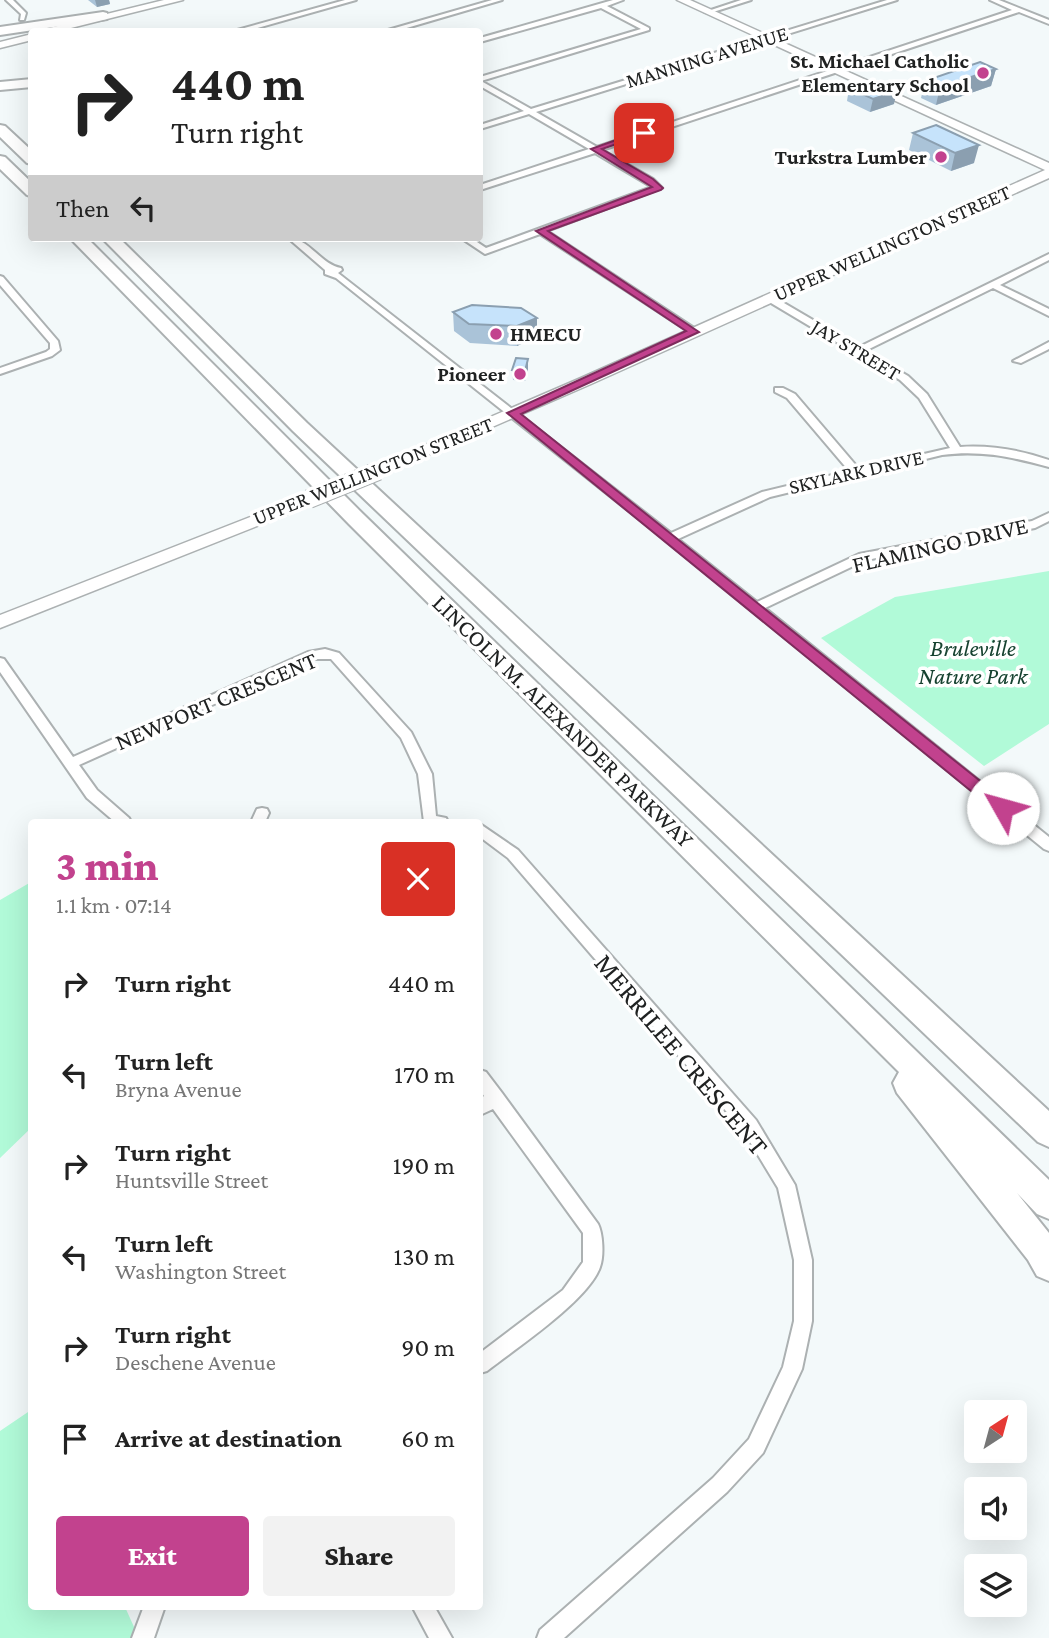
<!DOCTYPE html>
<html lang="en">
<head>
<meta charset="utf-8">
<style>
  body { margin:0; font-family:"Crimson Pro",serif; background:#f2f2f2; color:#222; height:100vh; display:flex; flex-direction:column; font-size:26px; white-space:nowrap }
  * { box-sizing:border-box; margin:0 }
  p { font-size:23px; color:#767676 }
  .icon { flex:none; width:38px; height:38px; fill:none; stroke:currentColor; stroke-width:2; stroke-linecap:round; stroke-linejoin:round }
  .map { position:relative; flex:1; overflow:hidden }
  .details { position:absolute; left:28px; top:819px; width:455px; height:791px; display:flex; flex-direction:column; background:#fff; border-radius:7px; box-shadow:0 7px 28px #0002 }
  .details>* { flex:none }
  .top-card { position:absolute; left:28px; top:28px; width:455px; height:214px; border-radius:7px; box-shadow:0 7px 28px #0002; background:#fff; color:#222; overflow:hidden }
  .needle { width:46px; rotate:36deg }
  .fabs { position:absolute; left:964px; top:1400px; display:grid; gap:14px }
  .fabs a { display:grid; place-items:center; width:63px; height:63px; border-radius:7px; background:#fff; box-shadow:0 7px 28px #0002; font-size:35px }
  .pin { position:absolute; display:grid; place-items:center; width:60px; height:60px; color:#fff; margin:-30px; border-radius:14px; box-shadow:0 4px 10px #0006 }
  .me { position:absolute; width:77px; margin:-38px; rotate:308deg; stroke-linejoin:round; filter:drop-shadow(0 0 5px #0008) }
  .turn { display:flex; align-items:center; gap:24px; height:147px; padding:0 28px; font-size:32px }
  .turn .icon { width:91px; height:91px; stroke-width:2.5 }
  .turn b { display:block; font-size:49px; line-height:60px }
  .then { display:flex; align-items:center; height:66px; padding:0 28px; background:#0003; gap:14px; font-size:26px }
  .round { display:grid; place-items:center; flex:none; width:74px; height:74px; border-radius:7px; background:#f2f2f2 }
  .overview { display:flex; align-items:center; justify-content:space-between; height:119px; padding:0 28px }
  h1 { font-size:42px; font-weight:800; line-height:52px; color:#c2428e }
  .button { display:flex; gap:14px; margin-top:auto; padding:14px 28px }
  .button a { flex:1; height:80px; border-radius:7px; background:#c2428e; color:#fff; font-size:28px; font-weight:800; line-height:80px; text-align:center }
  .button a+a { background:#f2f2f2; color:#222 }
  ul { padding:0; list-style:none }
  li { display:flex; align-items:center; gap:21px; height:91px; padding:0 28px }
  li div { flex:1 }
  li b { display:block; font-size:26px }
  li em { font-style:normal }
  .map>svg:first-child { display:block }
  .green { fill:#b1fad8 }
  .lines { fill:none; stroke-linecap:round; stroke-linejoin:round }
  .street-casing { stroke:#acb1b2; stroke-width:4 }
  .secondary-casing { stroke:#acb1b2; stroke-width:3 }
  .primary-casing { stroke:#acb1b2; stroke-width:3 }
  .highway-casing { stroke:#acb1b2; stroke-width:4 }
  .street { fill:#fff; fill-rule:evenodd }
  .secondary { fill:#fff; fill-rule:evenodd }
  .primary { fill:#fff; fill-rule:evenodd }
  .highway { fill:#fff; fill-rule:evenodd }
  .secondary-bridge-casing { stroke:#acb1b2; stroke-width:20; stroke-linecap:butt }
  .secondary-bridge { stroke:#fff; stroke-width:18 }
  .wall { fill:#aac3d8 }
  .shaded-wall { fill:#8b9fb0 }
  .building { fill:#c6e3fb; stroke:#8b9fb0; stroke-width:2 }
  .route { fill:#c2428e; stroke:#7e2b5c; stroke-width:2 }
  .poi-dot { fill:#c2428e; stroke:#fff; stroke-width:2.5 }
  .labels { text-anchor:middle; stroke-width:7; stroke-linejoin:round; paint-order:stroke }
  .far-street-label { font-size:21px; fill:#202222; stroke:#fff }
  .far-poi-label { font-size:21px; font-weight:bold; fill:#202222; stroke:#fff; text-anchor:end }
  .street-label { font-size:24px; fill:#202222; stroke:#fff }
  .park-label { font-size:24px; font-style:italic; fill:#164230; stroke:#fff }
  .near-street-label { font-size:28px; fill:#202222; stroke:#fff }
</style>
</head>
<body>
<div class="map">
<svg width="1049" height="1638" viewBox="0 0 1049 1638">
  <rect width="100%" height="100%" fill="#f3f9fa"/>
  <path class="green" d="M1049,571V724L984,766L821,638L895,597Z
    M31,882V1128L0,1158V900Z
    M31,1410L32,1606L125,1607L139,1638H0V1431Z"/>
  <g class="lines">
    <defs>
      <path id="street" d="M6,0H13L26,13L24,20H20L21,14Z
        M345,0H356L243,32H230Z
        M492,0H502L393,32H381Z
        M613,0H623L607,6L649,28V30L481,81L531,109L887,0H897L536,112L597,147L1012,10L990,0H999L1049,20V24L1019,12L602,150L653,179L662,188L547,231L697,330V334L694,335L540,234L485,254L461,238H471L486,248L652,187L595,153L480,190V185L589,149L529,114L480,129V125L524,111L480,86V77L641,29L601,8L480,42V38Z
        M741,0H751L710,13L705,12Z
        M288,238C309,238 320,264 341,268L342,270L338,273L671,533L762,492L849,471L787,398L775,392V388H783L795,394L859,469L950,448L919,398L900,380L766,300V296H772L859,347L1049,254V260L1000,285L1049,309V316L993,288L865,351L908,376L927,394L960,447C991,445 1020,450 1049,460V467C1012,457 981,450 942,455L770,497L678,539L757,602L859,554L1032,521L1049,513V521L1035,528L866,560L765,608L1049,837V851L1044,849L654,531L336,278L325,274V270Z
        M0,276L3,277L58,341L60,350L52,356L0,374V368L46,352L50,349V343L0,285Z
        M1049,342V349L1021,363L1013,361Z
        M325,649L339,653L411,732L432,774L436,816L446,818L448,822H424L418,774L401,738L331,659H314L79,765L97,790L129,818L131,822H115L87,798L0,672V658L4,659L73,757L308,652Z
        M262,808L267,809L269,813L265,822H251L257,809Z
        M480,824L518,850L756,1120L795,1185L812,1260V1321L802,1369L763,1453L727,1492L564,1638H537L540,1630L713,1478L749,1439L783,1367L794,1321V1260L778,1188L744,1132L508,858L480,837Z
        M480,1070L486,1072L502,1093L598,1224C603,1234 604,1256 600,1267C589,1300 515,1349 487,1371L480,1373V1353L563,1290L583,1262V1233L493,1109L480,1115V1099L484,1096L480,1090Z
        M144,1606H165L154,1638H132Z
        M412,1606H434L452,1638H429Z"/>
      <path id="secondary" d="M677,0H690L1049,163V178L591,384L384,474H372L370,471L372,468L581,378L1045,170Z
        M309,494L317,499L315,503L0,628V615Z"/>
      <path id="primary" d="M164,0H183L55,32H33Z
        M32,34V40L0,48V42Z"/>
      <path id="highway" d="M103,12L107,13V19L0,35V27Z
        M32,79V87L0,90V82Z
        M0,125L5,126L32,151V164L27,163L0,137Z
        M0,156L5,157L32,183V197L27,195L0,169Z
        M70,238H87L363,514L1049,1180V1219L1037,1214L1017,1193L1049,1233V1281L1037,1276L1028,1260L897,1093L893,1083L899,1072L349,524Z
        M102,238H119L307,423L1049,1111V1147L1038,1142L293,431Z"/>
    </defs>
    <use href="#street" class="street-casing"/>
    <use href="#secondary" class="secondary-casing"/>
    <use href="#primary" class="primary-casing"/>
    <use href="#highway" class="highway-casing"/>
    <use href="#street" class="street"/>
    <use href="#secondary" class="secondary"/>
    <use href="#primary" class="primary"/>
    <use href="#highway" class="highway"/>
    <defs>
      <path id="secondary-bridge" d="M309,499L378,471"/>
    </defs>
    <use href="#secondary-bridge" class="secondary-bridge-casing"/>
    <use href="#secondary-bridge" class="secondary-bridge"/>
  </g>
  <path class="wall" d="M88,0H109L110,4L97,7Z
    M996,69L991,86L936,105L921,98L925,81Z
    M849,88L894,104L870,112L847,101Z
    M913,133L974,163L951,171L909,150Z
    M472,305L537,337L517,346L470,343L454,331L453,312Z
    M528,359V369L525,381L513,380L512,370Z"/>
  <path class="shaded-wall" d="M95,0H109L110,4L97,7Z
    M996,69L991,86L936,105L940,87Z
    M897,91L894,104L870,112L873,99Z
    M979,145L974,163L951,171L955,153Z
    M537,318V337L517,346V326Z
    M528,359V369L525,381V371Z"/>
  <path class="building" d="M980,62L996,69L940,87L925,81Z
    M874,80L897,91L873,99L849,88Z
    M936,125L979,145L955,153L913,133Z
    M472,305L521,308L537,318L517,326L469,324L453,312Z
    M516,358L528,359L525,371L512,370Z"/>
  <path class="route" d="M641,131L649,133L602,149L653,179L663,188L661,190L548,231L699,332L521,414L1009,804L1011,808L1009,813H998L507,413L686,331L536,231L652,187L591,149Z"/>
  <g class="poi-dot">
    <circle cx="983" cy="73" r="7"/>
    <circle cx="941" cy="157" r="7"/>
    <circle cx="496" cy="334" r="7"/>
    <circle cx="520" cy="374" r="7"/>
  </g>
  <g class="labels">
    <g class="far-street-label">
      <text transform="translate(707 57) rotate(-17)" y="7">MANNING AVENUE</text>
      <text transform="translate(892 243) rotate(-24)" y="7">UPPER WELLINGTON STREET</text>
      <text transform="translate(856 350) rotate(31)" y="7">JAY STREET</text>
      <text transform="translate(373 471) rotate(-22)" y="7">UPPER WELLINGTON STREET</text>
      <text transform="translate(856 472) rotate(-13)" y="7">SKYLARK DRIVE</text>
    </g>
    <g class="far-poi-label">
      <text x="969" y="68">St. Michael Catholic<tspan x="969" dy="24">Elementary School</tspan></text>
      <text x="927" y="164">Turkstra Lumber</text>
      <text x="510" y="341" text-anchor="start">HMECU</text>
      <text x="506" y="381">Pioneer</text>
    </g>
    <g class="street-label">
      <text transform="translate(940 545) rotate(-13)" y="8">FLAMINGO DRIVE</text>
      <text transform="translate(216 701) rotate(-23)" y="8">NEWPORT CRESCENT</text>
      <text transform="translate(563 721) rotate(44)" y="8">LINCOLN M. ALEXANDER PARKWAY</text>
    </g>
    <g class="park-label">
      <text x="973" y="656">Bruleville<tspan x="973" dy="28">Nature Park</tspan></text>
    </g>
    <g class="near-street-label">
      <text transform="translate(682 1054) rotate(50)" y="10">MERRILEE CRESCENT</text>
    </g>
  </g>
</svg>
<div class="fabs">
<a><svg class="needle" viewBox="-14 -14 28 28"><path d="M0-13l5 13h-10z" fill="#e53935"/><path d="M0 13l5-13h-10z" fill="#767676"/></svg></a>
<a><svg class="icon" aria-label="sound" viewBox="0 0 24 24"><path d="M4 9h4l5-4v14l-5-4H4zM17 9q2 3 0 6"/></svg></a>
<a><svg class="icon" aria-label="layers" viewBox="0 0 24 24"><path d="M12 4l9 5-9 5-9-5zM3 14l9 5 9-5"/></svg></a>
</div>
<div class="pin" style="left:644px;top:133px;background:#d93025"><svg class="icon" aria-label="arrive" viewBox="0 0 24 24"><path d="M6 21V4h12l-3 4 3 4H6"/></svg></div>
<svg class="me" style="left:1003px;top:808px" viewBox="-20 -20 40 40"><circle r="19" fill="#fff"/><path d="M0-13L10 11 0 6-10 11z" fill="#c2428e"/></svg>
<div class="top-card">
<div class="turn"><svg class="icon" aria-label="right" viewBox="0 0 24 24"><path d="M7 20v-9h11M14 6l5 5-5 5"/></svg><div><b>440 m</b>Turn right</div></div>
<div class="then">Then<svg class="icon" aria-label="left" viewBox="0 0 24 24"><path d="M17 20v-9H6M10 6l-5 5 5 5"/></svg></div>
</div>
<section class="details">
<div class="overview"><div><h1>3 min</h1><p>1.1 km · 07:14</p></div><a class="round" style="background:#d93025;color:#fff"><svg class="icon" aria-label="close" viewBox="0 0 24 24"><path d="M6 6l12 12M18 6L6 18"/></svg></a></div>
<ul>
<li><svg class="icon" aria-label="right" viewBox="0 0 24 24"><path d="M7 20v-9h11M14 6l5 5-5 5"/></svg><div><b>Turn right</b></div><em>440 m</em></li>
<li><svg class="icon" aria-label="left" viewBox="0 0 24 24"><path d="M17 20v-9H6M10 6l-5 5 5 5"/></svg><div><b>Turn left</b><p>Bryna Avenue</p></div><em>170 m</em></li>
<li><svg class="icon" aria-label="right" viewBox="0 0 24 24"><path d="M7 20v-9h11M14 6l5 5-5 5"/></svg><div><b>Turn right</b><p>Huntsville Street</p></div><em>190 m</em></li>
<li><svg class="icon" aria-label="left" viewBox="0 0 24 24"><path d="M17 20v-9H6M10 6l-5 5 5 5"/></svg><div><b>Turn left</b><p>Washington Street</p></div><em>130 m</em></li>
<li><svg class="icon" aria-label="right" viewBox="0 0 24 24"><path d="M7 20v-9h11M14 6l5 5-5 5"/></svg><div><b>Turn right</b><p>Deschene Avenue</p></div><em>90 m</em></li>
<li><svg class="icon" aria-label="arrive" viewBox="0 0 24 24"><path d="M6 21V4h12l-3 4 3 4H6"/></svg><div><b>Arrive at destination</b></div><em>60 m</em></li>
</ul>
<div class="button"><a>Exit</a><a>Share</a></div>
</section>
</div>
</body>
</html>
